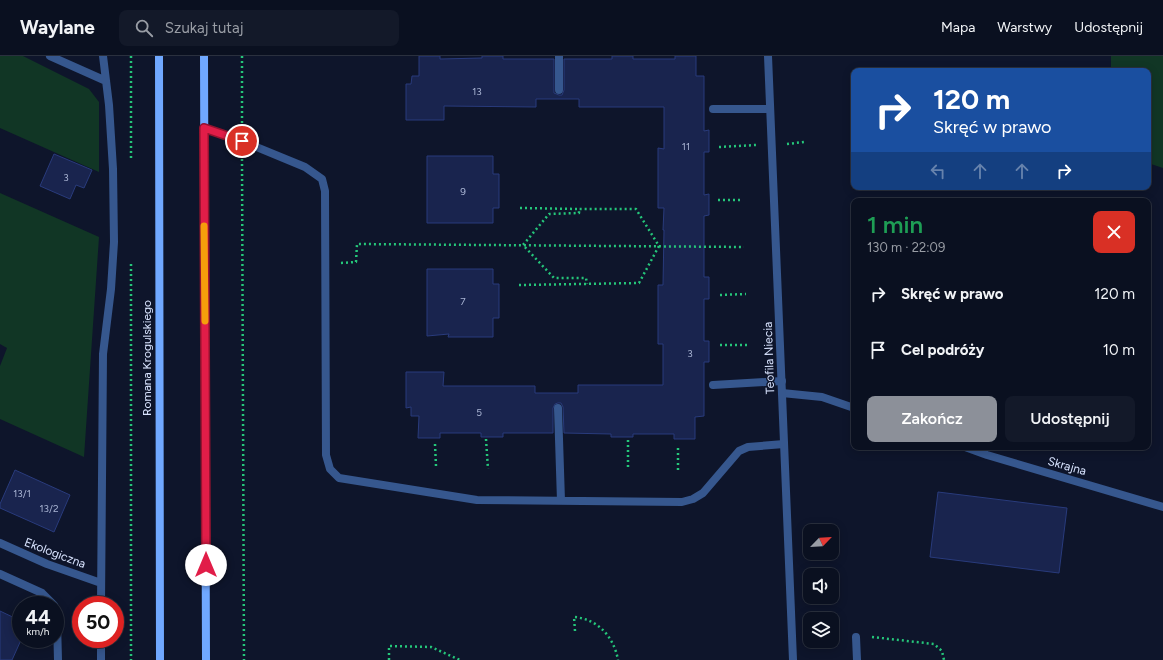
<!DOCTYPE html>
<html lang="pl">
<head>
<meta charset="utf-8">
<style>
  body { margin:0; font-family:Figtree,sans-serif; background:#131929; color:#f1f3f6; height:100vh; display:flex; flex-direction:column; font-size:15px; white-space:nowrap }
  * { box-sizing:border-box; margin:0 }
  p { font-size:13px; color:#999da5 }
  .icon { flex:none; width:22px; height:22px; fill:none; stroke:currentColor; stroke-width:2; stroke-linecap:round; stroke-linejoin:round }
  .map { position:relative; flex:1; overflow:hidden }
  .panel { position:absolute; left:851px; top:142px; width:300px; height:252px; display:flex; flex-direction:column; background:#0a1020; border-radius:8px; box-shadow:0 2px 10px #0003,0 0 0 1px #2a303e }
  .panel>* { flex:none }
  .top-card { position:absolute; left:851px; top:12px; width:300px; height:122px; border-radius:8px; box-shadow:0 2px 10px #0003,0 0 0 1px #2a303e; background:#1a4fa0; color:#fff; overflow:hidden }
  .needle { width:26px; rotate:65deg }
  .controls { position:absolute; left:803px; top:468px; display:grid; gap:8px }
  .controls a { display:grid; place-items:center; width:36px; height:36px; border-radius:8px; background:#0a1020; box-shadow:0 2px 10px #0003,0 0 0 1px #2a303e; font-size:20px }
  .speed { position:absolute; left:12px; top:540px; display:flex; gap:8px; font-size:20px; font-weight:700; text-align:center }
  .speed>* { display:grid; place-content:center; width:52px; height:52px; border-radius:50%; background:#0a1020; box-shadow:0 2px 10px #0003,0 0 0 1px #2a303e; line-height:1 }
  .speed small { font-size:10px; font-weight:400 }
  .speed .limit { border:6px solid #d22; background:#fff; color:#111 }
  .pin { position:absolute; display:grid; place-items:center; width:34px; height:34px; color:#fff; margin:-17px; border:2px solid #fff; border-radius:50%; box-shadow:0 1px 4px #0007 }
  .me { position:absolute; width:44px; margin:-22px; rotate:0deg; stroke-linejoin:round; filter:drop-shadow(0 0 3px #0008) }
  .turn { display:flex; align-items:center; gap:14px; height:84px; padding:0 16px; font-size:18px }
  .turn .icon { width:52px; height:52px; stroke-width:2.5 }
  .turn b { display:block; font-size:28px; line-height:34px }
  .lanes { display:flex; align-items:center; height:38px; padding:0 16px; background:#0003; justify-content:center; gap:20px; direction:ltr }
  .lanes .off { opacity:.35 }
  .round { display:grid; place-items:center; flex:none; width:42px; height:42px; border-radius:8px; background:#131929 }
  .overview { display:flex; align-items:center; justify-content:space-between; height:68px; padding:0 16px }
  h1 { font-size:24px; font-weight:600; line-height:30px; color:#1e9e55 }
  .button { display:flex; gap:8px; margin-top:auto; padding:8px 16px }
  .button a { flex:1; height:46px; border-radius:8px; background:#8c9099; color:#fff; font-size:16px; font-weight:600; line-height:46px; text-align:center }
  .button a+a { background:#131929; color:#f1f3f6 }
  ul { padding:0; list-style:none }
  li { display:flex; align-items:center; gap:12px; height:56px; padding:0 16px }
  li div { flex:1 }
  li b { display:block; font-size:15px }
  li em { font-style:normal }
  header { display:flex; align-items:center; gap:24px; box-sizing:border-box; height:56px; padding:0 20px; background:#0a1020; border-bottom:1px solid #2a303e }
  header strong { font-size:19px }
  nav { display:flex; gap:22px; margin-inline-start:auto; font-size:14px }
  .search { width:280px; height:36px; background:#131929; display:flex; align-items:center; gap:10px; box-sizing:border-box; padding:0 14px; border-radius:8px; color:#999da5; font-size:15px }
  .map>svg:first-child { display:block }
  .green { fill:#113625 }
  .building { fill:#19244e; stroke:#293b7c }
  .lines { fill:none; stroke-linecap:round; stroke-linejoin:round }
  .path { stroke:#25c67a; stroke-width:2.5; stroke-dasharray:2 3; stroke-linecap:butt }
  .service { stroke:#36578e; stroke-width:8 }
  .minor { stroke:#36578e; stroke-width:8 }
  .secondary { stroke:#70a8ff; stroke-width:8 }
  .route-casing { stroke:#92132f; stroke-width:10 }
  .route { stroke:#e11d48; stroke-width:7 }
  .slow { stroke:#f59e0b; stroke-width:7 }
  .labels { text-anchor:middle; stroke-width:3; stroke-linejoin:round; paint-order:stroke }
  .number-label { font-size:10px; fill:#a9b4d3 }
  .street-label { font-size:12px; fill:#d9e4ff; stroke:#0e152b }
</style>
</head>
<body>
<header>
<strong>Waylane</strong>
<div class="search"><svg class="icon" aria-label="search" viewBox="0 0 24 24"><circle cx="10" cy="10" r="6"/><path d="M15 15l6 6"/></svg>Szukaj tutaj</div>
<nav><a>Mapa</a><a>Warstwy</a><a>Udostępnij</a></nav>
</header>
<div class="map">
<svg width="1163" height="604" viewBox="0 0 1163 604">
  <rect width="100%" height="100%" fill="#0e152b"/>
  <path class="green" d="M0,0H23L89,33L99,46V116L0,72Z
    M1111,0H1163V112L1148,107V15H1111Z
    M0,137L99,181L84,401L0,363V310L7,292L0,288Z"/>
  <path class="building" d="M419,0H440V3L482,2V0H503V3H554V37L559,39H562L564,34V3H612V0H633V3H675V0H696V20H704V75L709,74V96H704V139L709,138V159L704,160V221H709V243H704V285H709V306H704V360L695,361V383H674V378H633V381H611V378L564,377L563,351L561,347H558L555,348L553,352V377H503V381H481V377H440V382H418L419,360H411V351L406,352V316H444L443,330H535V337H578V329H663V288H658V229H663L664,174H663L664,152H658V92L664,93V51H579V43H536V51L444,50V64H406V28H411L412,20H419Z
    M54,98L92,114L84,132L76,129L70,143L40,130Z
    M427,100H493V118H499V152H493V167H427Z
    M427,213H493V228H499V262H493V281H448L449,278L427,280Z
    M15,414L70,439L54,476L0,452V448Z
    M938,436L1067,452L1059,517L930,501Z
    M0,555L21,565V584L12,604H0Z"/>
  <g class="lines">
    <path class="path" d="M131,0V105
      M242,0V68
      M787,88L804,86
      M719,91L756,89
      M242,103L244,604
      M718,144H742
      M520,152L579,153
      M341,207L356,206L357,188L744,191
      M131,208V604
      M519,229L639,227L659,190L636,153H579V157L549,158L523,189L554,222H586L587,228
      M720,239L746,238
      M720,289H748
      M486,383L488,413
      M628,384V414
      M435,388L436,410
      M678,414V390
      M575,575L574,561C598,563 614,581 618,604
      M872,581L934,588L942,595L944,604
      M832,582L839,581
      M389,604V590L431,591L460,604"/>
    <path class="service" d="M559,0V34
      M713,53H770
      M204,72L242,85L305,111L322,123L325,135L326,399L330,413L339,422L477,444L682,446L693,443L703,437L739,395L748,391L784,388
      M713,329L782,325
      M782,337L822,341L854,352
      M558,352L561,445
      M965,391L987,399L1163,451
      M0,518L42,537L54,549
      M55,553L57,565L58,604"/>
    <path class="minor" d="M50,0L106,25
      M768,0L793,604
      M0,487L47,508L101,527
      M101,549L103,298L111,233L114,186L113,113L109,49L103,0
      M856,581L857,604
      M101,583V604"/>
    <path class="secondary" d="M159,0L160,604
      M204,0L206,604"/>
  </g>
  <g class="lines">
    <defs>
      <path id="route" d="M206,509L204,72L242,85"/>
    </defs>
    <use href="#route" class="route-casing"/>
    <use href="#route" class="route"/>
    <path class="slow" d="M204,170L205,265"/>
  </g>
  <g class="labels">
    <g class="number-label">
      <text x="477" y="39">13</text>
      <text x="686" y="94">11</text>
      <text x="66" y="125">3</text>
      <text x="463" y="139">9</text>
      <text x="463" y="249">7</text>
      <text x="690" y="301">3</text>
      <text x="479" y="360">5</text>
      <text x="22" y="441">13/1</text>
      <text x="49" y="456">13/2</text>
    </g>
    <g class="street-label">
      <text transform="translate(147 302) rotate(-90)" y="4">Romana Krogulskiego</text>
      <text transform="translate(769 302) rotate(-92)" y="4">Teofila Niecia</text>
      <text transform="translate(1067 410) rotate(16)" y="4">Skrajna</text>
      <text transform="translate(55 497) rotate(21)" y="4">Ekologiczna</text>
    </g>
  </g>
</svg>
<div class="controls">
<a><svg class="needle" viewBox="-14 -14 28 28"><path d="M0-13l5 13h-10z" fill="#e53935"/><path d="M0 13l5-13h-10z" fill="#999da5"/></svg></a>
<a><svg class="icon" aria-label="sound" viewBox="0 0 24 24"><path d="M4 9h4l5-4v14l-5-4H4zM17 9q2 3 0 6"/></svg></a>
<a><svg class="icon" aria-label="layers" viewBox="0 0 24 24"><path d="M12 4l9 5-9 5-9-5zM3 14l9 5 9-5"/></svg></a>
</div>
<div class="speed"><div>44<small>km/h</small></div><div class="limit">50</div></div>
<div class="pin" style="left:242px;top:85px;background:#d93025"><svg class="icon" aria-label="arrive" viewBox="0 0 24 24"><path d="M6 21V4h12l-3 4 3 4H6"/></svg></div>
<svg class="me" style="left:206px;top:509px" viewBox="-20 -20 40 40"><circle r="19" fill="#fff"/><path d="M0-13L10 11 0 6-10 11z" fill="#e11d48"/></svg>
<div class="top-card">
<div class="turn"><svg class="icon" aria-label="right" viewBox="0 0 24 24"><path d="M7 20v-9h11M14 6l5 5-5 5"/></svg><div><b>120 m</b>Skręć w prawo</div></div>
<div class="lanes"><svg class="icon off" aria-label="left" viewBox="0 0 24 24"><path d="M17 20v-9H6M10 6l-5 5 5 5"/></svg><svg class="icon off" aria-label="ahead" viewBox="0 0 24 24"><path d="M12 20V5M6 11l6-6 6 6"/></svg><svg class="icon off" aria-label="ahead" viewBox="0 0 24 24"><path d="M12 20V5M6 11l6-6 6 6"/></svg><svg class="icon" aria-label="right" viewBox="0 0 24 24"><path d="M7 20v-9h11M14 6l5 5-5 5"/></svg></div>
</div>
<section class="panel">
<div class="overview"><div><h1>1 min</h1><p>130 m · 22:09</p></div><a class="round" style="background:#d93025;color:#fff"><svg class="icon" aria-label="close" viewBox="0 0 24 24"><path d="M6 6l12 12M18 6L6 18"/></svg></a></div>
<ul>
<li><svg class="icon" aria-label="right" viewBox="0 0 24 24"><path d="M7 20v-9h11M14 6l5 5-5 5"/></svg><div><b>Skręć w prawo</b></div><em>120 m</em></li>
<li><svg class="icon" aria-label="arrive" viewBox="0 0 24 24"><path d="M6 21V4h12l-3 4 3 4H6"/></svg><div><b>Cel podróży</b></div><em>10 m</em></li>
</ul>
<div class="button"><a>Zakończ</a><a>Udostępnij</a></div>
</section>
</div>
</body>
</html>
